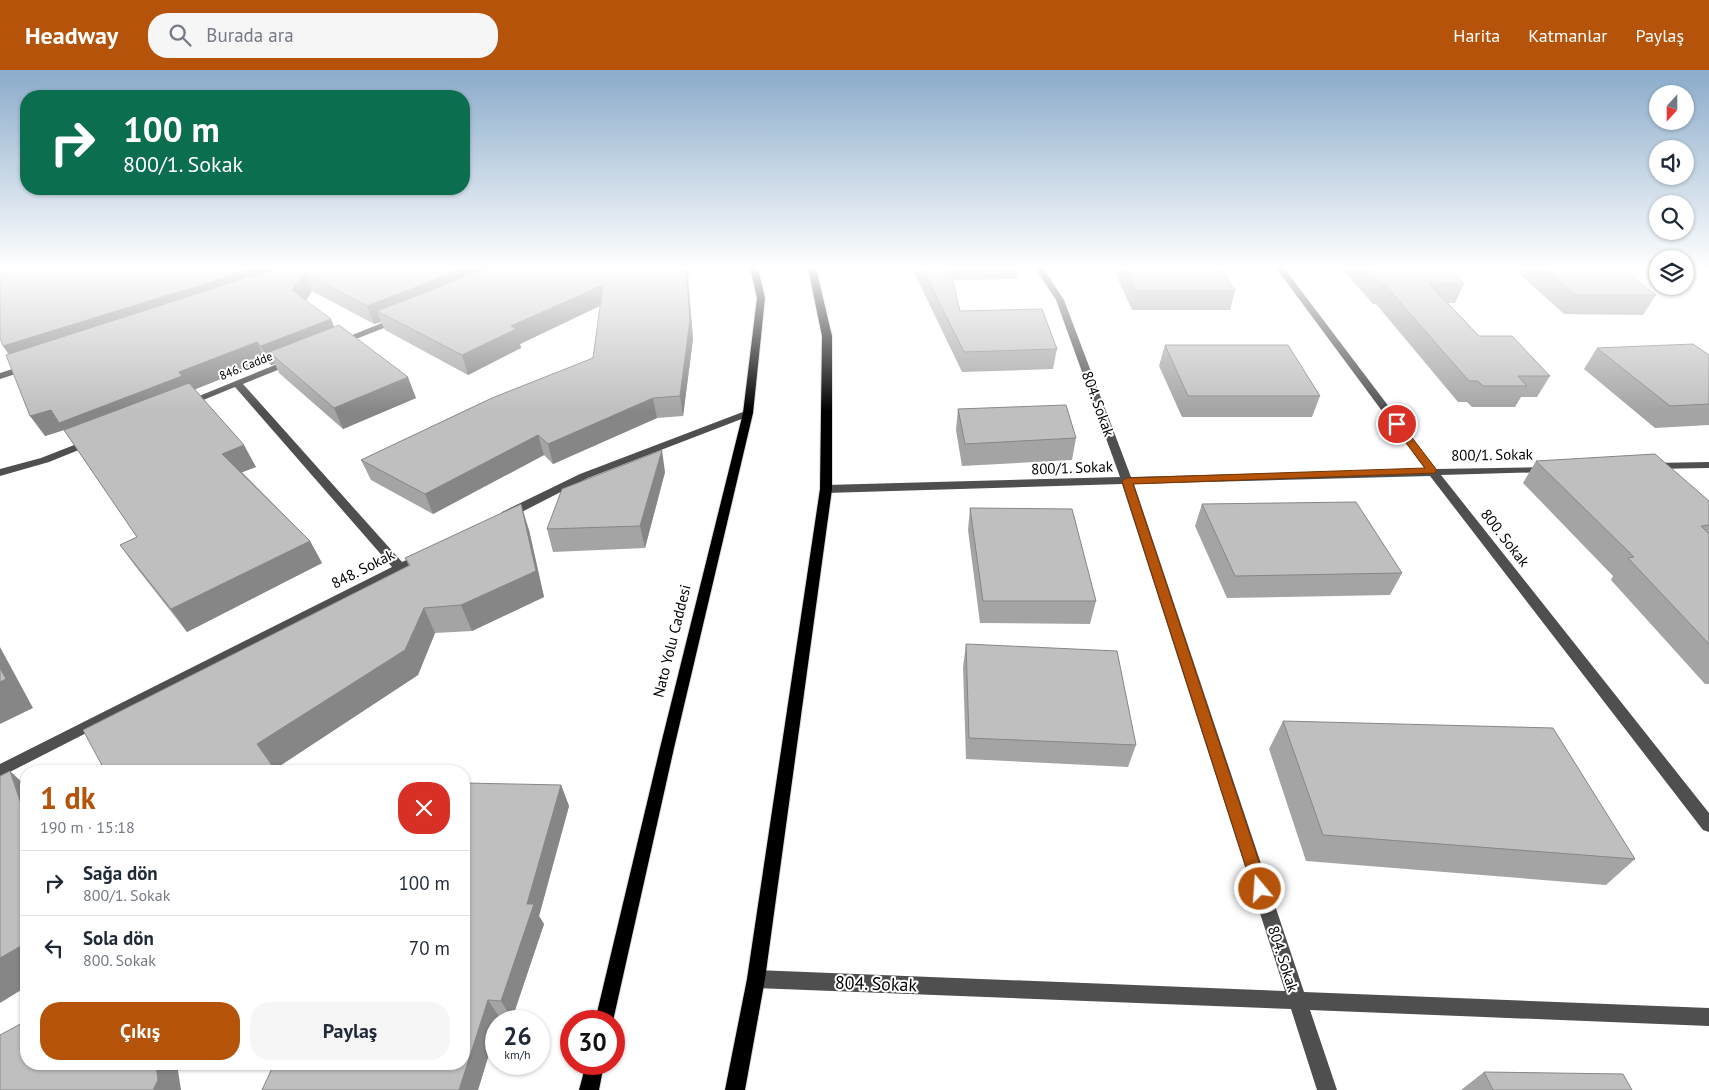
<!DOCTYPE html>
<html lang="tr">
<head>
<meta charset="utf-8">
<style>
  body { margin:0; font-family:"PT Sans",sans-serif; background:#f6f6f7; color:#1f2937; height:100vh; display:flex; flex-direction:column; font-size:19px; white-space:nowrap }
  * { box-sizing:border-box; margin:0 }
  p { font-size:16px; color:#747a83 }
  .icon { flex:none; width:28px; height:28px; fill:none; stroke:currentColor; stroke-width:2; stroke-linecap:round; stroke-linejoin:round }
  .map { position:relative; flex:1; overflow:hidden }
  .panel { position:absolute; left:20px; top:695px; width:450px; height:305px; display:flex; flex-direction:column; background:#fff; border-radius:20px; box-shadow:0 1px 4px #0004 }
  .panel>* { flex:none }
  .guide { position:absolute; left:20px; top:20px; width:450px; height:105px; border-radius:20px; box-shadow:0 1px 4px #0004; background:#0b6e4f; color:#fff; overflow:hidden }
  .needle { width:32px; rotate:201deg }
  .tools { position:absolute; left:1649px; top:15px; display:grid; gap:10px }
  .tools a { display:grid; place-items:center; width:45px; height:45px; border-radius:50%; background:#fff; box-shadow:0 1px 4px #0004; font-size:25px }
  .speed { position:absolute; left:485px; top:940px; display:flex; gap:10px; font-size:25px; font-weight:700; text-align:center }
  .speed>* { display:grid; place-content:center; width:65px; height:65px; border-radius:50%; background:#fff; box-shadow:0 1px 4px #0004; line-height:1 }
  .speed small { font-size:12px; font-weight:400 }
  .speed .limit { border:8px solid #d22; background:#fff; color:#111 }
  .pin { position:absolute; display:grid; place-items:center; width:42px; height:42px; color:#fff; margin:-21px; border:2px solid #fff; border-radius:50%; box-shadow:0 1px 5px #0007 }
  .me { position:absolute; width:55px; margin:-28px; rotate:342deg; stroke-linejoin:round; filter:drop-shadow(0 0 4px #0008) }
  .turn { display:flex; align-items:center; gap:18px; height:105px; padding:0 20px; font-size:22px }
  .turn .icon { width:65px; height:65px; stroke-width:2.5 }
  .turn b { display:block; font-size:35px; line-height:42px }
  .round { display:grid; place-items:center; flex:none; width:52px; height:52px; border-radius:20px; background:#f6f6f7 }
  .headline { display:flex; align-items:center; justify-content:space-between; height:85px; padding:0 20px }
  h1 { font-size:30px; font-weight:600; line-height:38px; color:#b45309 }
  .button { display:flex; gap:10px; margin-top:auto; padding:10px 20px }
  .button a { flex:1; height:58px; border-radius:20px; background:#b45309; color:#fff; font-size:20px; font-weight:600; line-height:58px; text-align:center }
  .button a+a { background:#f6f6f7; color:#1f2937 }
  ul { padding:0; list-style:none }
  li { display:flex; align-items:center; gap:15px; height:65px; padding:0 20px; border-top:1px solid #e0e1e3 }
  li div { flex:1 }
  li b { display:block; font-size:19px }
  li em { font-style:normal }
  header { display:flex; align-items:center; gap:30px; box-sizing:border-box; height:70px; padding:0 25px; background:#b45309; color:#fff }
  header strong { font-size:24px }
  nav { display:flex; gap:28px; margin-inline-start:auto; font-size:18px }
  .search { width:350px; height:45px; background:#f6f6f7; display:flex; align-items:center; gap:12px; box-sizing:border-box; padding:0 18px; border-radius:20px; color:#747a83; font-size:19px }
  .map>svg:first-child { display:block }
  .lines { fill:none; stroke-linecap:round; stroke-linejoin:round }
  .major-casing { stroke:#dbdbdb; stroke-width:2 }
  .minor { fill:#4f4f4f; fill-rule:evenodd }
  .major { fill:#000; fill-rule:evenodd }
  .wall { fill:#a4a4a4 }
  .shaded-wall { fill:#868686 }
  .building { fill:#bfbfbf; stroke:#868686 }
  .route { fill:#b45309; stroke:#753606 }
  .labels { text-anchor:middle; stroke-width:4; stroke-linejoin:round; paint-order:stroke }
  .far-street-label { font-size:12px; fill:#000; stroke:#fff }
  .street-label { font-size:15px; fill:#000; stroke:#fff }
  .near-street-label { font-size:18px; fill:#000; stroke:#fff }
</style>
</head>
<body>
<header>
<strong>Headway</strong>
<div class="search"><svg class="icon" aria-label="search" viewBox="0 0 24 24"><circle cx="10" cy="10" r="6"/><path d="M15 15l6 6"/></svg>Burada ara</div>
<nav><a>Harita</a><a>Katmanlar</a><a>Paylaş</a></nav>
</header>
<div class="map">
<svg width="1709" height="1020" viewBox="0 0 1709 1020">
  <rect width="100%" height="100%" fill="#fff"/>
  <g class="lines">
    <defs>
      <path id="major" d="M750,198H758L765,228L753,343L674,678L613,951H595L660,678L743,343L757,228Z
        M808,198H816L832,266V419L765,909L745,1020H725L747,909L820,419L822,266Z
        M586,994H604L599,1020H579Z"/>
    </defs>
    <use href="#major" class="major-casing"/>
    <path class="minor" d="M1035,198H1043L1064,230L1131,407L1425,399L1276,198H1284L1436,399L1551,397L1552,399L1547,402L1441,405L1709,743V762L1703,760L1430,406L1134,414L1304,922L1709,938V956L1310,940L1337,1020H1317L1291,939L756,918L750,915L747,909L750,903L756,900L1285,921L1122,414L826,423L820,419L826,415L1120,407L1056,230Z
      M399,246L402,247V251L343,274H337L335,272Z
      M292,288L297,291L295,293L243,314L402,492L424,482L428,483L430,486L428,489L0,707V694L392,497L235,317L191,335H183L182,333Z
      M28,294L31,295V299L0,309V303Z
      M748,340L752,341V345L588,408L510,448H502L500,445L502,442L580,404Z
      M92,368L97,371L96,373L49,392L0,406V399L41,388Z
      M1709,392V398L1652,399L1647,396L1652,393Z"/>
    <use href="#major" class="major"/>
  </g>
  <path class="wall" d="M0,198H689L688,209L693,269L683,346L657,348L553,394L544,385L433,444L371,410L361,390L593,288L600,236L520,274L521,278L468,305L385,260L381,252L374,254L312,221L306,231L334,257L416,328L343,359L279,303L275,294L271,295L266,291L195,319L256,397L242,402L310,471L322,493L187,562L136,497L120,475L137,467L64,360L45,366L9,284Z
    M912,198H1018L1017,209L953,210L960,241L1057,279L1053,299L962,302Z
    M1113,198H1221L1235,221L1230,240H1132Z
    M1341,198H1449L1464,214L1455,233H1448L1479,266L1550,306L1537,327H1521L1515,337H1472L1467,332H1458L1376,234H1373Z
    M1513,198H1621L1656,225L1643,245L1564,244Z
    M1165,275L1320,326L1312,347H1182L1159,296Z
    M1597,278L1709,285V355L1655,358L1584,299Z
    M958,339L1076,368L1072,390L962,396L956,360Z
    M1536,391L1709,431V614H1705L1611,510L1613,506L1523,413Z
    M665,402L645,478L553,482L547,459Z
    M1202,434L1402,503L1390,525L1227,528L1195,456Z
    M970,438L1096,531L1090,554L980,553L968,460Z
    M529,460L544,527L472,561L435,563L418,605L275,699L277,701H105L409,496L405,488Z
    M966,574L1136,675L1128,697L966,689L963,597Z
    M1283,651L1635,789L1606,815L1306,791L1269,679Z
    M561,715L569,736L539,846L544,854L512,949L500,948L496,951V961L478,1020H262Z
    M1484,1002L1632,1020H1461Z"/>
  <path class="shaded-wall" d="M256,198H321L304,203L312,221L301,239L17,296L3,276Z
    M465,198H517L377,241L381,252L374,254L367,236Z
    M686,198H689L688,209L693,269L683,346L680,326Z
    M603,215L606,233L520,274L521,278L468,305L462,285L511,256Z
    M331,249L339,268L269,282L275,294L271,295L261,276Z
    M257,272L266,291L191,321L74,373L64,360L45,366L30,346L179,302Z
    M408,307L416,328L343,359L334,338Z
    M653,328L657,348L553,394L548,374Z
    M538,365L544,385L433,444L425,424Z
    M244,375L256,397L235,405L222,384Z
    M662,380L665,402L645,478L640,456Z
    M521,434L529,460L544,527L472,561L461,535Z
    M310,471L322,493L187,562L171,539Z
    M424,538L435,563L418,605L275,699L277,701H276L257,674Z
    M0,577L33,638L0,654Z
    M10,701L26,716V749Z
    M561,715L569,736L539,846L544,854L512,949L501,931L527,834Z
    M26,873V917L0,933V888Z
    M488,930L500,948L499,951H496V961L478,1020H459Z
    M156,994H177L181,1020H153Z"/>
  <path class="building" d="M0,198H256L3,276L0,268Z
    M277,198H465L367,236L304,203L292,220L331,249L261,276L257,272L179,302L182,306L59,353L51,340L30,346L6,285Z
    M488,198H686L690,250L680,326L653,328L548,374L538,365L425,424L361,390L492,328L593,288L603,215L511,256L516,259L462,285L377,241Z
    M922,198H950L960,241L1042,239L1057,279L964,282Z
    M1125,198H1221L1235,221H1136Z
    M1366,198H1449L1464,214H1429L1479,266H1512L1550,306H1518L1527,316H1483L1478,311H1469L1384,214H1381Z
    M1544,198H1621L1656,225H1575Z
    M339,255L408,307L334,338L269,282Z
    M1693,274L1709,285V334L1670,336L1597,278Z
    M1165,275H1288L1320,326H1188Z
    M189,313L244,375L222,384L310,471L171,539L120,475L137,467L64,360Z
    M1066,335L1076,368L965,374L958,339Z
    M662,380L640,456L547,459L562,419Z
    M1655,384L1709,431V455L1701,456L1709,464V574L1628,488L1634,487L1536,391Z
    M1356,432L1402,503L1235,506L1202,434Z
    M521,434L536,501L461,535L424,538L405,580L257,674L276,701H105L83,660L410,495L405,488Z
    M970,438L1072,439L1096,531H983Z
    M966,574L1117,581L1136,675L969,668Z
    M0,598L6,609L0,612Z
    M1283,651L1553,658L1635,789L1323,765Z
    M10,701L26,749V873L0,888V706Z
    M464,713L561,715L527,834H534L501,931L488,930L459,1020H262L274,994H464Z
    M26,951V994H156L158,1010L153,1020H0V965Z
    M1484,1002L1623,1004L1632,1020H1493Z"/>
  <linearGradient id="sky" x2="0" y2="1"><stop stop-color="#8aabca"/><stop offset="0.58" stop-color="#fff"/><stop offset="1" stop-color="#fff" stop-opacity="0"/></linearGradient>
  <rect width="1709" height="341" fill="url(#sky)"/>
  <path class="route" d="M1394,352H1400L1436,399V403L1133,414L1268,819L1266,824L1260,826L1255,824L1253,819L1122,411L1127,408L1425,398L1392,354Z"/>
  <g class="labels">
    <g class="far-street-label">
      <text transform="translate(246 296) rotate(-22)" y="4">846. Cadde</text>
    </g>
    <g class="street-label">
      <text transform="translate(1098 334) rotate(70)" y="5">804. Sokak</text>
      <text transform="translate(1492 385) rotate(-1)" y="5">800/1. Sokak</text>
      <text transform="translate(1072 398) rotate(-2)" y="5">800/1. Sokak</text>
      <text transform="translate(1505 468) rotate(52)" y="5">800. Sokak</text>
      <text transform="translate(363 499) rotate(-27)" y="5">848. Sokak</text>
      <text transform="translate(672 571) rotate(-76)" y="5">Nato Yolu Caddesi</text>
      <text transform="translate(1283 889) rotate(72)" y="5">804. Sokak</text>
    </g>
    <g class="near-street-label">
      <text transform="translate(876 914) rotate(2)" y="6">804. Sokak</text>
    </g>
  </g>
</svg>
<div class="tools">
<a><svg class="needle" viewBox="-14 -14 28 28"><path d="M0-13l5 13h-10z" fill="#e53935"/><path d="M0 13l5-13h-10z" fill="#747a83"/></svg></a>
<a><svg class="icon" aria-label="sound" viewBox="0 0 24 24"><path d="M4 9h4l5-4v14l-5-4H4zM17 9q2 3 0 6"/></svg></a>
<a><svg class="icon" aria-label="search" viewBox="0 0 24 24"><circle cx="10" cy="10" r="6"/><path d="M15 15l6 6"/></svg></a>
<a><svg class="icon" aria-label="layers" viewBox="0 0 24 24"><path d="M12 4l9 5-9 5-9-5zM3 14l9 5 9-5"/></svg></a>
</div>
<div class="speed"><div>26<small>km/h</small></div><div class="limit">30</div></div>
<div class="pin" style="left:1397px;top:354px;background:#d93025"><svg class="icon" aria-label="arrive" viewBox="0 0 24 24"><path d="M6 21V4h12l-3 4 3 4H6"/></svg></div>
<svg class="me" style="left:1260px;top:819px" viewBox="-20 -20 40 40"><circle r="17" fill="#b45309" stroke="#fff" stroke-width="3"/><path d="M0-11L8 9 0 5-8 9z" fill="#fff"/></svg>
<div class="guide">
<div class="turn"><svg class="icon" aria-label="right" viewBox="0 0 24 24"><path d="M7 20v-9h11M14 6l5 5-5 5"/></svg><div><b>100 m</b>800/1. Sokak</div></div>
</div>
<section class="panel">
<div class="headline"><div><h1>1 dk</h1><p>190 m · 15:18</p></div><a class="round" style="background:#d93025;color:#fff"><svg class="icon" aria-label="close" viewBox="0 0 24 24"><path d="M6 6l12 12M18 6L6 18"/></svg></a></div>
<ul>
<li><svg class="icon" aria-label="right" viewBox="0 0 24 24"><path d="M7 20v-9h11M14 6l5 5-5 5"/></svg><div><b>Sağa dön</b><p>800/1. Sokak</p></div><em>100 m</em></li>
<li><svg class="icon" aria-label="left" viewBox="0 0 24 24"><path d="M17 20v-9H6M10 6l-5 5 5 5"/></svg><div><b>Sola dön</b><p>800. Sokak</p></div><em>70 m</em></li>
</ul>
<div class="button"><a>Çıkış</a><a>Paylaş</a></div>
</section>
</div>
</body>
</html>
